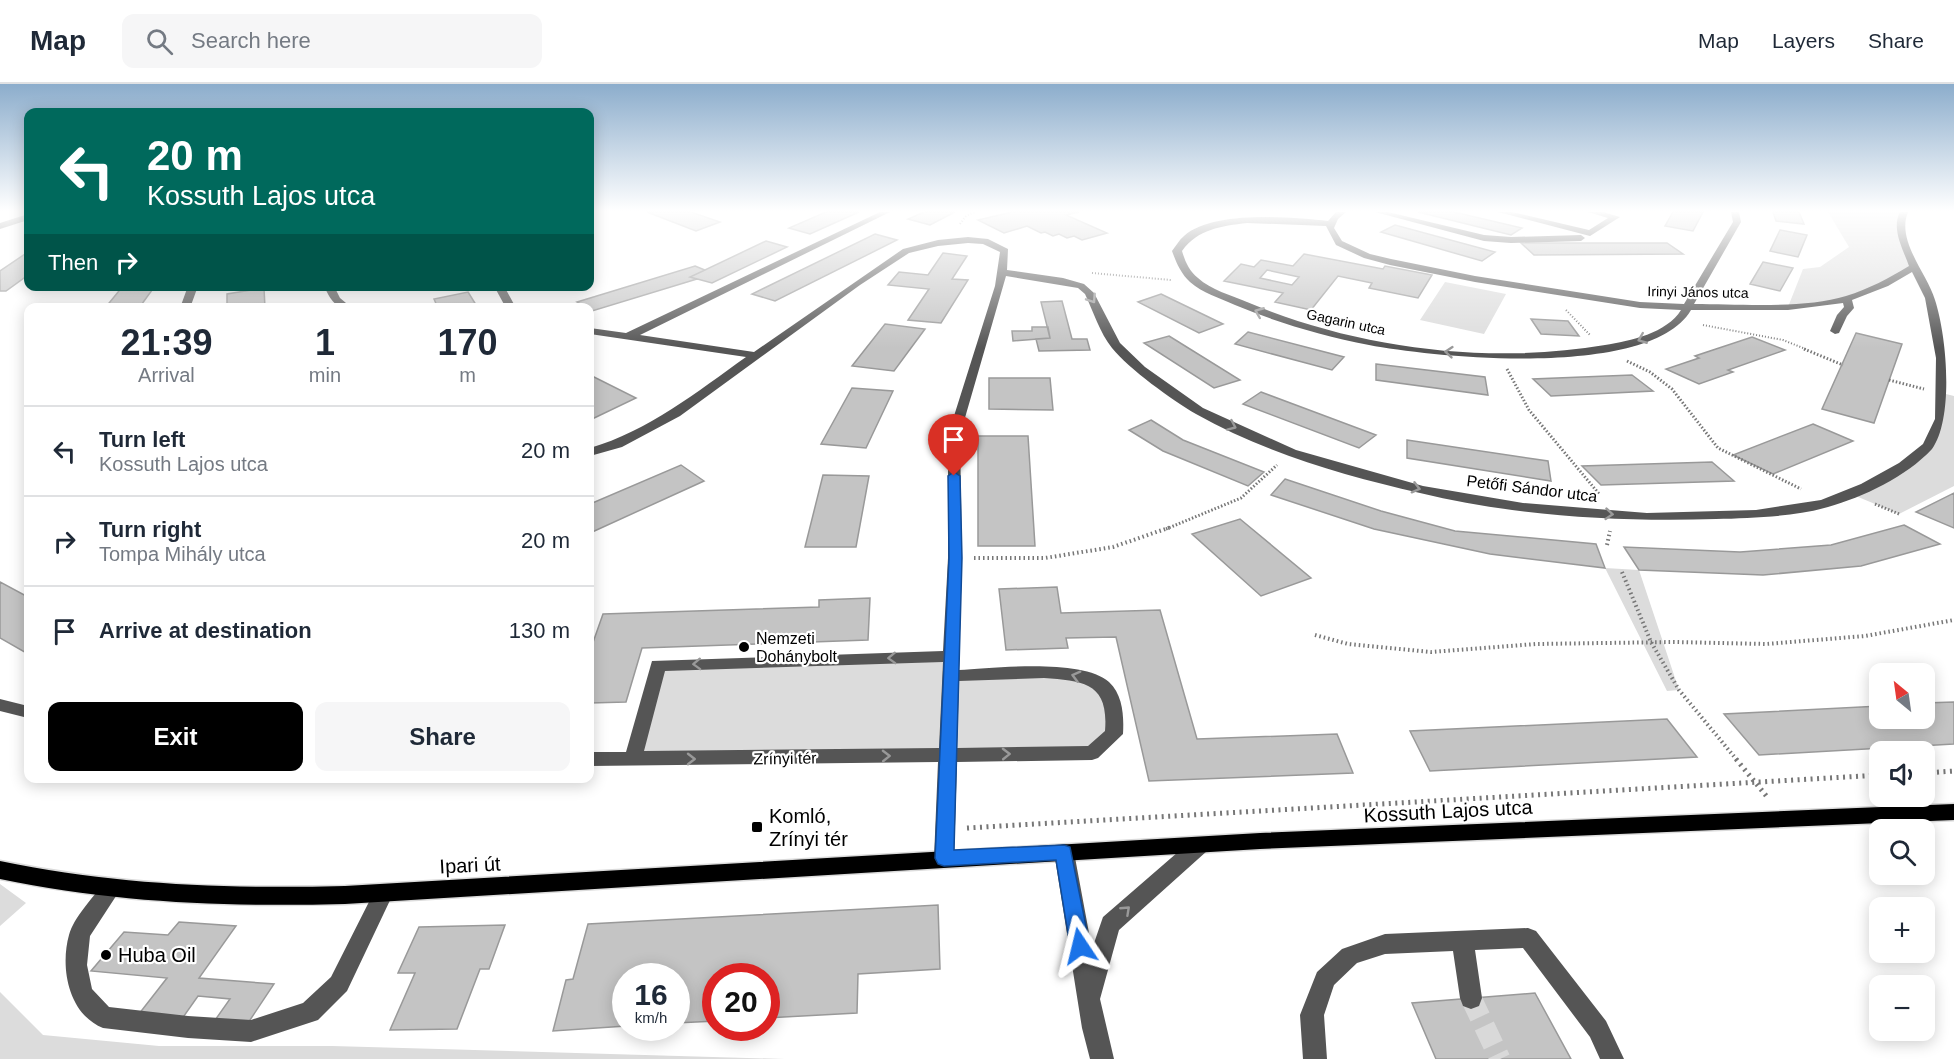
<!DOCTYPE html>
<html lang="en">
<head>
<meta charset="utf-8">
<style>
  body { margin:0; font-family:Arial,sans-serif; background:#f6f6f7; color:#1f2937; height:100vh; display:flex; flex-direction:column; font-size:22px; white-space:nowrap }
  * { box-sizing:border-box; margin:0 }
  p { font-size:20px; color:#747a83 }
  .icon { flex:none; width:33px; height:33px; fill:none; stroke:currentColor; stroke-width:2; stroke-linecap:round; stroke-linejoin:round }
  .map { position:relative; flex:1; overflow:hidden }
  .details { position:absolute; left:24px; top:219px; width:570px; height:480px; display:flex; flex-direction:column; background:#fff; border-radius:12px; box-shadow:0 3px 15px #0003 }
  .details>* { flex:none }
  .banner { position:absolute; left:24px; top:24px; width:570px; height:183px; border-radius:12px; box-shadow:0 3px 15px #0003; background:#00695c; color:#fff; overflow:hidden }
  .needle { width:39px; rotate:331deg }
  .controls { position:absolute; left:1869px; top:579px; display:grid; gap:12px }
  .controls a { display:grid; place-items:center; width:66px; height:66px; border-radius:12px; background:#fff; box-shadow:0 3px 15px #0003; font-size:30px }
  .speed { position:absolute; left:612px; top:879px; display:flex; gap:12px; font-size:30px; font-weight:700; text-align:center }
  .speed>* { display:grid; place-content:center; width:78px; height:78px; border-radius:50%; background:#fff; box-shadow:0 3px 15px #0003; line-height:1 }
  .speed small { font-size:15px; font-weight:400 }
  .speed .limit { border:9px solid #d22; background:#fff; color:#111 }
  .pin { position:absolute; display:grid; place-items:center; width:51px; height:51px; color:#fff; margin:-62px -26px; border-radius:50% 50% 50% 0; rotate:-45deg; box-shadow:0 0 6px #0007 }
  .pin .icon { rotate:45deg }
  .me { position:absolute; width:66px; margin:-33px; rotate:350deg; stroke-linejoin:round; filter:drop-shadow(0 0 4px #0008) }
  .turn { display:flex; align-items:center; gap:21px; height:126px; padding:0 24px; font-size:27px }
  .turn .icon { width:78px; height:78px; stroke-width:2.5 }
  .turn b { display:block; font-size:42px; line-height:51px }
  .then { display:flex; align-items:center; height:57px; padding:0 24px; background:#0003; gap:12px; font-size:22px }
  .eta { display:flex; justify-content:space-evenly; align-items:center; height:102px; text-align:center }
  .eta b { font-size:36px; font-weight:600; line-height:42px }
  .cta { display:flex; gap:12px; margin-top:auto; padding:12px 24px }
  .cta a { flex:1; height:69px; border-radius:12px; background:#000; color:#fff; font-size:24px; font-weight:600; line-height:69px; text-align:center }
  .cta a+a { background:#f6f6f7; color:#1f2937 }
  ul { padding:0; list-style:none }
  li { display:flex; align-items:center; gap:18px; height:90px; padding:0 24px; border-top:2px solid #e0e1e3 }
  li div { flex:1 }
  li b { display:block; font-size:22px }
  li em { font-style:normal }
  header { display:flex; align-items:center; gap:36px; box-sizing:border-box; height:84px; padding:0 30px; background:#fff; border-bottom:2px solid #e0e1e3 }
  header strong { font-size:28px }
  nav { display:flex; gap:33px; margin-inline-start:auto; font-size:21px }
  .search { width:420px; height:54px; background:#f6f6f7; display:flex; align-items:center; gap:15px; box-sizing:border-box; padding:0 21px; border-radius:12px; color:#747a83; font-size:22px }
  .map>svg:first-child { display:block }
  .green { fill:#dcdcdc }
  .building { fill:#c4c4c4; stroke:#999; stroke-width:1.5; fill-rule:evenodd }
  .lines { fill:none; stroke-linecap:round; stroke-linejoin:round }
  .minor-tunnel { stroke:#d9d9d9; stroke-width:21; stroke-dasharray:21 10; stroke-linecap:butt }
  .major-casing { stroke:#dbdbdb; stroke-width:3 }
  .path-far3 { stroke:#777; stroke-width:2; stroke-dasharray:1 2; stroke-linecap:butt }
  .path-far2 { stroke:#777; stroke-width:3; stroke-dasharray:1.5 2; stroke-linecap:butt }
  .path-far1 { stroke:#777; stroke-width:4; stroke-dasharray:1.5 3; stroke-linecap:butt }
  .path { stroke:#777; stroke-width:5; stroke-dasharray:2 4.5; stroke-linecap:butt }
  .minor { fill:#555; fill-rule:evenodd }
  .major { fill:#000; fill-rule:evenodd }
  .oneway { stroke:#999 }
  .route { fill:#1a73e8; stroke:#114b97; stroke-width:1.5 }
  .poi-dot { fill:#000; stroke:#fff; stroke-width:2 }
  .labels { text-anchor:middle; stroke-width:4.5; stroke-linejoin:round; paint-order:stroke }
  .far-street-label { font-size:14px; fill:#000; stroke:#fff }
  .street-label { font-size:16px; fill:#000; stroke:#fff }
  .poi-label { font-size:16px; fill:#000; stroke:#fff; text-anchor:start }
  .near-street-label { font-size:20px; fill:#000; stroke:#fff }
  .near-poi-label { font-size:20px; fill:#000; stroke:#fff; text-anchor:start }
</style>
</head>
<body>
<header>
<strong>Map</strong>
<div class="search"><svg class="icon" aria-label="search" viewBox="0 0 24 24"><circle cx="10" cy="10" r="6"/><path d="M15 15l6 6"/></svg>Search here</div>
<nav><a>Map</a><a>Layers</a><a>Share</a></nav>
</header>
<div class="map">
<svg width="1954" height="975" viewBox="0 0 1954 975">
  <rect width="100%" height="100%" fill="#fff"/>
  <path class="green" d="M1828,128H1904L1900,136L1914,183L1847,215L1788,223L1803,185L1820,183L1849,163Z
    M1445,198L1506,210L1484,250L1420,236Z
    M1942,309L1954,312V402L1899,430L1851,410L1928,362Z
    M1605,484L1639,486L1679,606L1667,607Z
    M951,572L950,591L1064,589L1096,598L1116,633L1092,669L633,675L658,581Z
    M0,800L26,819L0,842Z
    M0,908L43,951L159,962H332L785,975H0Z"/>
  <path class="building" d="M647,128H691L720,138L696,147Z
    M826,128H859L810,150L789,144Z
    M924,128H955L930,141L908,135Z
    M1012,128H1079L1066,131L1107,149L1082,156L1074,152L1067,154L1059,150L1053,152L1045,148L1041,149L1027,142L1004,149L978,136Z
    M1418,128H1454L1522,144L1511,151Z
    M1673,128H1703L1693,147L1665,142Z
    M1773,128H1799L1804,140L1776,137Z
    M1395,141L1495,168L1482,177L1381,148Z
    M1780,146L1807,151L1798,173L1770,167Z
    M875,150L897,156L775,217L752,210Z
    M766,157L787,163L712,199L690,193Z
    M1521,159H1667L1683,170L1534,171Z
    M28,168V191L6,207H0V187Z
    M943,169L967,172L952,195L968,196L941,239L908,236L929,205L888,201L899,188L928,191Z
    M1304,170L1383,185L1385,182L1432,191L1418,214L1369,204L1372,199L1338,192L1311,226L1275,218L1283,209L1224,197L1241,180L1254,183L1261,176L1293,182ZM1267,186L1299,193L1292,201L1260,194Z
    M1763,178L1793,184L1780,207L1750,200Z
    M695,182L705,186L690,193L697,195L592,227L577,218Z
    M123,202H155L139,224H105Z
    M264,204L265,224H227V210Z
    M468,208L478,224H438L434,215Z
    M1161,210L1223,240L1199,249L1138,218Z
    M1062,217L1072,255H1087L1090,266L1039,267L1036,255L1050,254L1041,218Z
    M1531,235L1568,237L1579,252L1541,250Z
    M885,240L925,245L894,287L852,282Z
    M1032,243H1048L1050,254L1013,257L1012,247H1032Z
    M1248,248L1344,273L1332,286L1235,260Z
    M1856,249L1902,260L1874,339L1822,325Z
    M1169,252L1240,296L1214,304L1144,259Z
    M1752,253L1785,266L1728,286L1733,288L1699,300L1666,285L1699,274L1695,272Z
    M1376,280L1485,293L1488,311L1376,296Z
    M590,291L636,314L590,336Z
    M1632,291L1653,307L1551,312L1533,295Z
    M989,294H1050L1053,326L989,325Z
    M852,304L893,307L866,364L821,360Z
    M1261,308L1376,351L1359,364L1243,320Z
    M1151,336L1183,356L1264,388L1248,402L1163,367L1129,346Z
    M1813,340L1853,357L1773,390L1733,371Z
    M978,352H1028L1035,462H978Z
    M1407,356L1548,377L1551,397L1407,374Z
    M1712,378L1734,397L1601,401L1582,382Z
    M681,381L704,397L590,449V420Z
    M823,391L869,392L856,463H805Z
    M1285,395L1381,427L1455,447L1596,460L1605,484L1490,470L1374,445L1271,411Z
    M1954,409V444L1916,428Z
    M1240,435L1311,494L1261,512L1192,450Z
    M1904,441L1940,460L1861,482L1763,491L1639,486L1624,463L1740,468L1831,461Z
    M0,498L28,513V570L0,554Z
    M1057,503L1061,529L1160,526L1197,655L1337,650L1353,689L1149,697L1116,553L1066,554L1068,564L1006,566L999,505Z
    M870,514L868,556L642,564L626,618L590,619V567L603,530L819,523V516Z
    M1954,618V660L1759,671L1724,630L1880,622V634H1924V619Z
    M1667,635L1697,673L1430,687L1410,647Z
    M938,821L940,885L858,890L857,929L766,934V892H716V937L676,939V892H626V942L553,947L566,896L573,895L588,840Z
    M179,838L236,842L199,894L274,900L246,942L213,939L230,915L198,912L179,939L135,935L167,894L91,887L124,848L168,851Z
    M505,841L489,885H480L457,945L390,946L415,889H398L419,843Z
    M1535,909L1571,975H1436L1412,919Z"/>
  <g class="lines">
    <path class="minor-tunnel" d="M1471,914L1500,975"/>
    <defs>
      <path id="major" d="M1954,720V736L1260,765L345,820C225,823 117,819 0,795V777C117,801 225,805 345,802L1260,749Z"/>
    </defs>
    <use href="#major" class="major-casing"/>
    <path class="path-far3" d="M960,140L966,132L975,128
      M1092,189L1171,196
      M1566,226L1590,251
      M1703,241L1783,256L1808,266"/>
    <path class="path-far2" d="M1804,265L1843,281
      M1627,277L1650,288L1672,305L1718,364L1801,405
      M1507,285L1529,326L1600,411
      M1889,296L1924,305
      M1875,420L1899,430
      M1166,445L1241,414L1277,381"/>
    <path class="path-far1" d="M1607,461L1610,447
      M974,474H1045L1113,463L1171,443
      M1622,488L1651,558L1679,606L1737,676
      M1315,551L1348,560L1431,568L1536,560L1674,558L1766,560L1865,552L1954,536"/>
    <path class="path" d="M1736,675L1768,714
      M1924,689L1954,687
      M967,744L1880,691"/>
    <path class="minor" d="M880,128H890L640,251L754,268L903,165L938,156L968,153L988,155L1008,165L1007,186L1063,194L1084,200L1094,209L1120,259L1145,283L1203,324L1296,366L1423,402L1523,419L1647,429L1756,426L1821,416L1861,400L1899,379L1923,360L1935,335L1936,274L1925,214L1912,188L1888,202L1852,216L1854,224L1847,232L1839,249L1835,250L1830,247L1837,231L1844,223L1843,219L1788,226H1691C1651,295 1437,274 1369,261C1323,252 1278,239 1235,221C1220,214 1202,209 1190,198C1181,190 1176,178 1172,167C1176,162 1179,156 1184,152C1213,126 1291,133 1328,137L1336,128H1346L1338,135L1334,144L1342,157L1370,170L1391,175L1475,192L1640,218L1684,220L1733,138L1731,128H1739L1741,138L1694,220C1740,220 1804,225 1846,212C1869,205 1889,194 1909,182C1903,165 1891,145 1900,128H1908C1896,157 1927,189 1935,216C1947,253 1954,334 1932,365C1906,393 1863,413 1828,423C1794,433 1751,434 1716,435C1617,438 1516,432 1420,409C1345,392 1263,368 1196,330C1172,316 1129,285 1112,264C1100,249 1093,227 1085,210L1078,204L1006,192L960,351L962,474L959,586C995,584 1082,574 1109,598C1123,611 1124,632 1123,650L1098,674L1092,676L957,678L954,774L951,780L944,782L937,780L934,774L938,678L590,682V668H626L652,577L943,567L948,474V351L995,202L1000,168L983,160L968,159L938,162L909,169L860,201L680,332L622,363L590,372V364C648,347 697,308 746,273L590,250V244L626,249ZM1247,139L1326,142L1336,161L1364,174L1390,181L1475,198L1640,224L1681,226C1667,249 1630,257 1605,261C1487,281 1356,264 1247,218C1231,211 1211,206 1198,194C1189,187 1185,177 1182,167C1198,145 1221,142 1247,139ZM943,578L939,664L644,667L665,587ZM1044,594C1084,597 1109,599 1105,647L1088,662L957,664L959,597Z
      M1375,128H1388L1484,151L1511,153L1581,151L1585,154L1581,157L1511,159L1484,157Z
      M1498,128H1512L1589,146L1608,134L1588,128H1603L1620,133L1590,152Z
      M28,130V136L0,145V139Z
      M188,202H198L190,224H180Z
      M324,202H334L340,214L352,224C335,224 331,217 324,202Z
      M494,202H504L516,224H506Z
      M0,615L28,622V634L0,627Z
      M1200,753L1207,755L1210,761L1207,767L1119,846L1100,915L1114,975H1090L1082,944L1054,768L1057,762L1064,760L1071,762L1074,768L1092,865L1103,833L1193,755Z
      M110,797L117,800L120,806L90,852L87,881L92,905L109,923L188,932L251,936L303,919L331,893L376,804L383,801L390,804L393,810L347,907L318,936L251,958L188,954L103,944C68,930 60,883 69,851C74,833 92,815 103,800Z
      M1528,844L1536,847L1606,937L1624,975H1600L1590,953L1523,864L1475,866L1482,914L1479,922L1471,925L1463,922L1460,914L1453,867L1385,870L1357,879L1334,901L1324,931L1327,975H1303L1300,931L1317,888L1342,865L1385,850Z"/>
    <use href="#major" class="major"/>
  </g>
  <defs><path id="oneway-chevron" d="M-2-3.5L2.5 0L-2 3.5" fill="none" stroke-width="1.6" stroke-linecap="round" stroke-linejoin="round" transform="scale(1.5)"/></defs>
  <g class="oneway">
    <use href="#oneway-chevron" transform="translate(1092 215) rotate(57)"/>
    <use href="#oneway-chevron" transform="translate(1259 228) rotate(-158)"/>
    <use href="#oneway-chevron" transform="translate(1642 255) rotate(158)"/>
    <use href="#oneway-chevron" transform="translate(1449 268) rotate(-175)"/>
    <use href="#oneway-chevron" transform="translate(1232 342) rotate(24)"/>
    <use href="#oneway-chevron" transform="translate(1416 404) rotate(15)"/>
    <use href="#oneway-chevron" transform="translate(1609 430) rotate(5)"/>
    <use href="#oneway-chevron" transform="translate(892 574) rotate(178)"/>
    <use href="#oneway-chevron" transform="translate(697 580) rotate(178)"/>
    <use href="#oneway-chevron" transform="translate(1076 592) rotate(-165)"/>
    <use href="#oneway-chevron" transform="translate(1006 670) rotate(-1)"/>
    <use href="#oneway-chevron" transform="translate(886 672) rotate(-1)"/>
    <use href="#oneway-chevron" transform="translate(691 675)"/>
    <use href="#oneway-chevron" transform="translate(1126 826) rotate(-43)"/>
  </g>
  <linearGradient id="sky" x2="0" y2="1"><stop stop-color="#8cadcc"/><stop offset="0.48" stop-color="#fff"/><stop offset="1" stop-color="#fff" stop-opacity="0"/></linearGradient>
  <rect width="1954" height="264" fill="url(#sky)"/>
  <path class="route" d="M954,388L960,392L962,474L954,766L1064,761L1070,763L1090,862L1087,869L1080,871L1073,869L1070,862L1056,776L944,782L938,780L935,774L949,474L948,392Z"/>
  <g class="poi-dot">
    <circle cx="744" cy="563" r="6"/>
    <rect x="751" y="737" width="12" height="12" rx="3"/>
    <circle cx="106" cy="871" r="6"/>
  </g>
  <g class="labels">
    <g class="far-street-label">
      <text transform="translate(1698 208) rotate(1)" y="5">Irinyi János utca</text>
      <text transform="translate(1346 238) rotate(12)" y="5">Gagarin utca</text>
    </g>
    <g class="street-label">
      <text transform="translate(1532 404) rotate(7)" y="6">Petőfi Sándor utca</text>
      <text transform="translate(785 674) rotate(-1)" y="6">Zrínyi tér</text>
    </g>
    <g class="poi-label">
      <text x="756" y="560">Nemzeti<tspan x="756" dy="18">Dohánybolt</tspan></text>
    </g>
    <g class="near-street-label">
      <text transform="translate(1448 727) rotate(-3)" y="7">Kossuth Lajos utca</text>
      <text transform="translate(470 781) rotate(-3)" y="7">Ipari út</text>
    </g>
    <g class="near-poi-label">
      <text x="769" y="739">Komló,<tspan x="769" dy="23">Zrínyi tér</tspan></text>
      <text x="118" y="878">Huba Oil</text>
    </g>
  </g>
</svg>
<div class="controls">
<a><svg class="needle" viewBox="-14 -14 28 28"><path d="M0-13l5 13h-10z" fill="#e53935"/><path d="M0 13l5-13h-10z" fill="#747a83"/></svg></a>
<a><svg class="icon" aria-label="sound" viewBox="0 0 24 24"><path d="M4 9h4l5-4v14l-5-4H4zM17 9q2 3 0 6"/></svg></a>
<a><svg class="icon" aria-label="search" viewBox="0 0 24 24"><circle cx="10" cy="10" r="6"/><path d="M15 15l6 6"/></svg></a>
<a>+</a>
<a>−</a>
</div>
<div class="speed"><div>16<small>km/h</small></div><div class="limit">20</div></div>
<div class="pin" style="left:954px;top:392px;background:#d93025"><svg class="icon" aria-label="arrive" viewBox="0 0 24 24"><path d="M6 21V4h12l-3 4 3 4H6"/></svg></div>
<svg class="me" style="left:1080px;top:862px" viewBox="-20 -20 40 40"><path d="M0-17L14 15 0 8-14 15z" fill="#1a73e8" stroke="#fff" stroke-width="4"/></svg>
<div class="banner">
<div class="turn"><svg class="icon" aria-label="left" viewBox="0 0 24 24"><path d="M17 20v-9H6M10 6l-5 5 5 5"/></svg><div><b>20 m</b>Kossuth Lajos utca</div></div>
<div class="then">Then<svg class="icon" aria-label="right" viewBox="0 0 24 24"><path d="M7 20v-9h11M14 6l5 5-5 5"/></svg></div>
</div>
<section class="details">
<div class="eta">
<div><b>21:39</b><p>Arrival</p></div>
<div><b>1</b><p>min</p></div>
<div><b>170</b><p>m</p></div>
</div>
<ul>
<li><svg class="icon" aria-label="left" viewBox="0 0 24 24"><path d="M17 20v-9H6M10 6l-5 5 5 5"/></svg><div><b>Turn left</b><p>Kossuth Lajos utca</p></div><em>20 m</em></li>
<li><svg class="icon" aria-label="right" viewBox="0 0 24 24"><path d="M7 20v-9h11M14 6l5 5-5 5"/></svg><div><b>Turn right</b><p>Tompa Mihály utca</p></div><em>20 m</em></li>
<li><svg class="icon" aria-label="arrive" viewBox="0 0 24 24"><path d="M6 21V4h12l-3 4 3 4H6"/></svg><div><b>Arrive at destination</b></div><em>130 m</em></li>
</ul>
<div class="cta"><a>Exit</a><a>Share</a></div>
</section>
</div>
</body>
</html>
